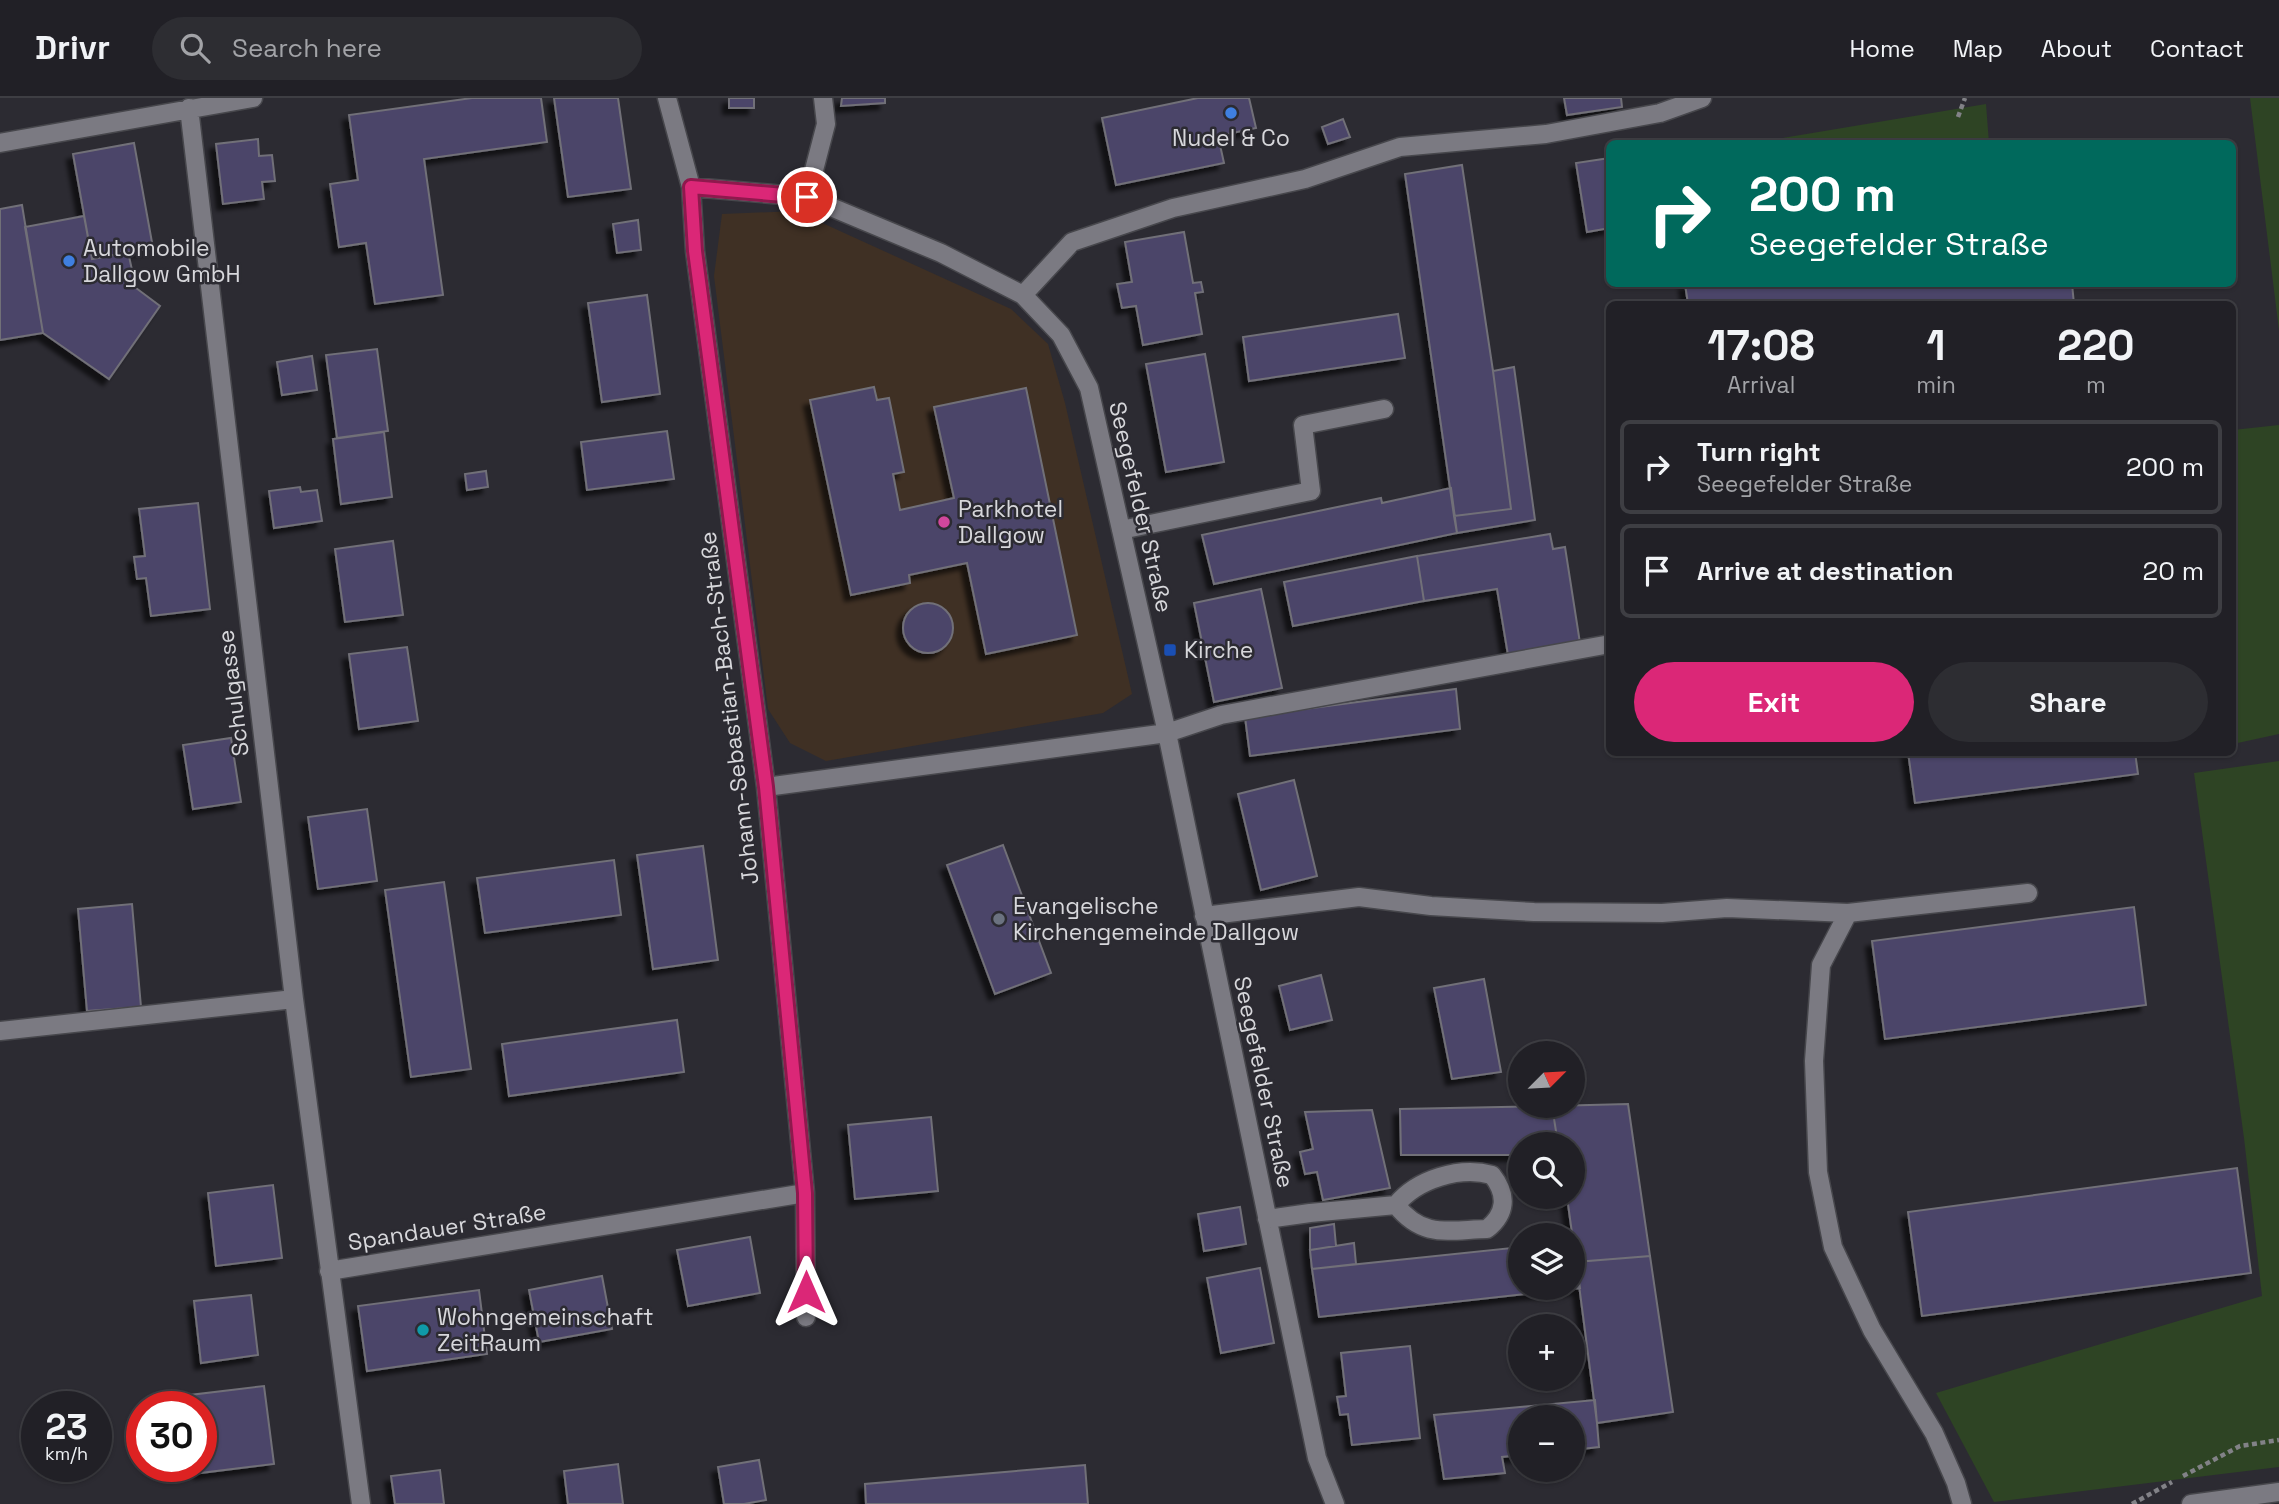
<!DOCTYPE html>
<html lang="en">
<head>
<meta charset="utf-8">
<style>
  body { margin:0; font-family:"Space Grotesk",sans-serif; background:#2d2d32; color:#f1f3f6; height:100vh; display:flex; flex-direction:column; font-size:26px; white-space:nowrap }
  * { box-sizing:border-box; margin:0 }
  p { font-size:23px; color:#a2a3a7 }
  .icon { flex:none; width:38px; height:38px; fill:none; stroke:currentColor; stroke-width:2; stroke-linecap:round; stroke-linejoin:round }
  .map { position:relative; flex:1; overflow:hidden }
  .drawer { position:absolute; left:1606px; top:203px; width:630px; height:455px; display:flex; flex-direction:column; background:#212026; border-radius:10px; box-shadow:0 2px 5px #0004,0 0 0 2px #3e3e43 }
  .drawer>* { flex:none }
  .banner { position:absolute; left:1606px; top:42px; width:630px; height:147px; border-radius:10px; box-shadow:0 2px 5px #0004,0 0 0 2px #3e3e43; background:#00695c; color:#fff; overflow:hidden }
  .needle { width:46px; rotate:66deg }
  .fabs { position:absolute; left:1508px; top:943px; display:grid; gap:14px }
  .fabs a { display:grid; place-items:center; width:77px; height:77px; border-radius:50%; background:#212026; box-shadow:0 2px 5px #0004,0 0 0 2px #3e3e43; font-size:35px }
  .speed { position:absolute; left:21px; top:1293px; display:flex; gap:14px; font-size:35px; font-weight:700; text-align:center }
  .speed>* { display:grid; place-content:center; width:91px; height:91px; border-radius:50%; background:#212026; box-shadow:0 2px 5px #0004,0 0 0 2px #3e3e43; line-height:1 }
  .speed small { font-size:18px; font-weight:400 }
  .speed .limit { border:10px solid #d22; background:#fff; color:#111 }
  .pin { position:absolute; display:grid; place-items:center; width:60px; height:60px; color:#fff; margin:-30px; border:4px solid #fff; border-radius:50%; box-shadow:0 2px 7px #0007 }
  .me { position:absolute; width:77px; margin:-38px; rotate:0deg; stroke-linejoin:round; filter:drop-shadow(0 0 5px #0008) }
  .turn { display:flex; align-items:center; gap:24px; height:147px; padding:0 28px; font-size:32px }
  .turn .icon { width:91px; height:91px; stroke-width:2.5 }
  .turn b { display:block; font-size:49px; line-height:60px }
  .eta { display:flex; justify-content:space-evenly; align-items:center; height:119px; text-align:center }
  .eta b { font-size:42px; font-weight:700; line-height:49px }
  .button { display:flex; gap:14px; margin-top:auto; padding:14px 28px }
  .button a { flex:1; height:80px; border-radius:42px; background:#db2777; color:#fff; font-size:28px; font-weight:700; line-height:80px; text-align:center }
  .button a+a { background:#2d2d32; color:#f1f3f6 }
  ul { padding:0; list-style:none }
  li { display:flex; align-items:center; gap:21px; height:94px; margin:0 14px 10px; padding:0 14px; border:4px solid #3e3e43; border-radius:10px }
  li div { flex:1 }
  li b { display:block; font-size:26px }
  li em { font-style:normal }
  header { display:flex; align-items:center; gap:42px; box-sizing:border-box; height:98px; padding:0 35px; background:#212026; border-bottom:2px solid #3e3e43 }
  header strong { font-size:33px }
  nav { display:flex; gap:38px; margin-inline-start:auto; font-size:24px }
  .search { width:490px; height:63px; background:#2d2d32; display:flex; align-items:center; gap:18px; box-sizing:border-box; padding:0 24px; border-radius:38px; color:#a2a3a7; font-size:26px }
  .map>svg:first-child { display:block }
  .commercial { fill:#3f3024 }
  .green { fill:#2e4424 }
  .building { fill:#4c4469; stroke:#717078; stroke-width:2; filter:url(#shadow) }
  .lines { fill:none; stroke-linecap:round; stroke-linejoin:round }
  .minor-casing { stroke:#47474c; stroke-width:21 }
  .path { stroke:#828287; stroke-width:4.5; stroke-dasharray:5 3.5; stroke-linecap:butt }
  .minor { stroke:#7b7a82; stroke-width:18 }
  .route-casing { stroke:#8e194d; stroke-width:18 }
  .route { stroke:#db2777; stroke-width:12 }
  .shop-dot { fill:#3f7fe0; stroke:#2c2b32; stroke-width:2.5 }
  .hotel-dot { fill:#d1479c; stroke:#2c2b32; stroke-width:2.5 }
  .transit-dot { fill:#1a4fb4; stroke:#2c2b32; stroke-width:2.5 }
  .worship-dot { fill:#6b7280; stroke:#2c2b32; stroke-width:2.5 }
  .culture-dot { fill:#0f9aa8; stroke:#2c2b32; stroke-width:2.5 }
  .labels { text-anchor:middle; stroke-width:5; stroke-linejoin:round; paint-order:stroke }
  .poi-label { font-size:23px; fill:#d7d7db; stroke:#2c2b32; text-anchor:start }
  .street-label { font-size:23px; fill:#d7d7db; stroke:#2c2b32 }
</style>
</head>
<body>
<header>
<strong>Drivr</strong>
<div class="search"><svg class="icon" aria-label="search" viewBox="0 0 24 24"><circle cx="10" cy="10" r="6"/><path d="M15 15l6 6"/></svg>Search here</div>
<nav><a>Home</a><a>Map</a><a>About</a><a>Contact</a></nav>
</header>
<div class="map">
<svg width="2279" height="1406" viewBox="0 0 2279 1406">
  <defs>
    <filter id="shadow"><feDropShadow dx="-6" dy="6" stdDeviation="2" flood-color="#0009"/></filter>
  </defs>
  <rect width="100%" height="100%" fill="#2c2b32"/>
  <path class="commercial" d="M796,113L1011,211L1048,246L1065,305L1132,596L1103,615L826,663L790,645L768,611L714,178L722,116Z"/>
  <path class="green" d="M2250,0H2279V232Z
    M1986,6L1989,45H1752Z
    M2279,327V636L2233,646V332Z
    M2279,663V1369L1994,1404L1936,1295L2262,1198L2244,1040L2194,675Z"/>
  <path class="building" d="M472,0H541L547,44L424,61L443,197L375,206L366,145L339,149L330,86L358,82L349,17Z
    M554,0H618L631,91L568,99Z
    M729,0H754V10H729Z
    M842,0H885V5L841,8Z
    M1198,0H1249L1256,30L1218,38L1224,65L1116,87L1102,20Z
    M1564,0H1621L1622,9L1567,17Z
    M1343,21L1350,39L1328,46L1322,29Z
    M258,41L259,58L272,57L275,83L262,84L264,101L223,106L216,46Z
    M134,45L153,150L92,161L73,56Z
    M1610,60V130L1587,134L1576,65Z
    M1462,67L1493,273L1511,411L1454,418L1405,76Z
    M22,107L43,235L0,242V111Z
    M84,118L92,161L128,154L136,190L160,208L109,281L43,235L25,129Z
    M638,122L641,152L617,155L613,126Z
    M1184,134L1193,185L1201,184L1203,194L1195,195L1202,236L1143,247L1136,208L1122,210L1117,186L1132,184L1125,144Z
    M1685,186H2072L2074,206H1688Z
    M647,197L660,296L602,304L588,205Z
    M1398,216L1405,260L1249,283L1243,239Z
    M377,251L388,333L337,340L326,257Z
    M1205,256L1224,364L1166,374L1146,266Z
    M312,258L317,292L282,297L277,264Z
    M1514,269L1535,422L1457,435L1454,418L1511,411L1493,273Z
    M874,289L877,302L889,300L904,374L893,376L900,412L954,400L934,309L1026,290L1077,537L986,556L967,465L909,477L910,485L851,497L810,302Z
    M667,333L674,381L587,392L581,344Z
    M384,334L392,399L341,406L333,341Z
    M486,373L488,389L467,392L465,376Z
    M300,389L301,394L317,392L322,423L274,430L269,393Z
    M1451,390L1457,435L1214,486L1202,437L1381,400L1382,405Z
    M198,405L210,511L151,518L146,480L137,481L134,459L145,458L139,411Z
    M1550,436L1553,451L1565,449L1580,545L1508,557L1497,491L1424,503L1417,458Z
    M393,443L403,517L345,524L335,451Z
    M1417,458L1424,503L1293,528L1284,484Z
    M1261,491L1282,590L1214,604L1194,505Z
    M903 530a25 25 0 1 1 50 0a25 25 0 1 1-50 0Z
    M407,549L418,623L359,631L349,556Z
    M1456,591L1460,631L1250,658L1245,619Z
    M231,640L241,704L193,711L183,647Z
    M1908,654H2135L2138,676L1915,705Z
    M1294,682L1317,778L1261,792L1238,696Z
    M367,711L377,783L318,791L308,719Z
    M1003,747L1051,875L995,896L947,767Z
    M703,748L718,862L653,871L637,757Z
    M614,762L621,817L485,835L477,780Z
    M444,784L471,971L411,979L385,792Z
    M132,806L141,909L87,913L78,811Z
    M2134,809L2146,907L1885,941L1872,843Z
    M1321,877L1332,922L1290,932L1279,888Z
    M1484,881L1501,974L1452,981L1434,890Z
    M677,922L684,974L509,998L502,946Z
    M1628,1006L1650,1158L1576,1164L1567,1099H1573V1046H1558L1552,1008Z
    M1552,1008L1558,1046H1521V1057H1401L1400,1011Z
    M1372,1012L1390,1090L1323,1102L1317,1074L1305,1076L1300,1054L1313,1051L1305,1014Z
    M931,1019L938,1093L855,1101L848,1027Z
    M2237,1070L2251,1175L1922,1218L1908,1114Z
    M273,1087L282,1160L216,1168L208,1095Z
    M1240,1109L1246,1146L1204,1153L1198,1116Z
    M1334,1126L1336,1148L1310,1152V1130Z
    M750,1139L760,1195L688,1208L677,1152Z
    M1573,1144L1580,1190L1319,1219L1312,1171L1521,1149V1190H1573Z
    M1354,1145L1356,1166L1312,1171L1310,1152Z
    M1650,1158L1673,1314L1597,1325L1576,1164Z
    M1260,1170L1274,1245L1221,1255L1207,1180Z
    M602,1178L612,1231L539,1244L529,1192Z
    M479,1192L487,1256L367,1273L358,1208Z
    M251,1197L258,1257L201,1265L194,1203Z
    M1410,1248L1420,1340L1352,1347L1348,1316L1340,1317L1337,1299L1346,1298L1341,1255Z
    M264,1288L274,1366L200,1375L201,1309H191L190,1297Z
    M1595,1302L1599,1349L1573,1352V1320H1521V1357L1502,1359L1505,1375L1444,1381L1434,1317Z
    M759,1362L766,1402L744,1406H724L718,1369Z
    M618,1366L623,1406H568L564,1373Z
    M1085,1367L1088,1406H866L865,1386Z
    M440,1372L444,1406H395L391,1378Z"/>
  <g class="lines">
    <defs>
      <path id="minor" d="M667,0L691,89L695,153L766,689L805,1095L806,1219
        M189,10L294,901L361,1406
        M0,45L253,0
        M691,89L807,99L941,155L1023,197L1061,237L1089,290L1167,635L1317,1360L1335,1406
        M807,99L826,26L823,0
        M1023,197L1072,144L1173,110L1305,81L1400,49L1546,36L1660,15L1702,0
        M1121,432L1311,393L1303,327L1384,311
        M766,689L1167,635L1221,617L1610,546
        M1848,815L1821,867L1814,963L1818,1074L1833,1149L1872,1232L1934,1335L1956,1385L1962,1406
        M1204,818L1359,799L1431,808L1534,814L1662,815L1727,810L1848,815L2028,795
        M0,933L294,901
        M1267,1121L1310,1115L1396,1107C1417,1081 1460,1068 1492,1077C1508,1097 1506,1116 1487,1131C1448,1132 1423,1141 1396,1107
        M329,1173L805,1095
        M2191,1406L2279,1394"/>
    </defs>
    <use href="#minor" class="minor-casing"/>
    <path class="path" d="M1958,19L1965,0
      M2183,1378L2240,1348L2279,1342
      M2132,1406L2172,1384"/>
    <use href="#minor" class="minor"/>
  </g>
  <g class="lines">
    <defs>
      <path id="route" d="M806,1194L805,1095L766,689L695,153L691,89L807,99"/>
    </defs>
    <use href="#route" class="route-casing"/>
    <use href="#route" class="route"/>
  </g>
  <g class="shop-dot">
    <circle cx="1231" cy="15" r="7"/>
    <circle cx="69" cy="163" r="7"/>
  </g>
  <circle class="hotel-dot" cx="944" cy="424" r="7"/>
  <rect class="transit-dot" x="1163" y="545" width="14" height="14" rx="3.5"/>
  <circle class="worship-dot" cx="999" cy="821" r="7"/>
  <circle class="culture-dot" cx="423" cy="1232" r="7"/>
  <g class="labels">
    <g class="poi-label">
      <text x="1231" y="48" text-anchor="middle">Nudel &amp; Co</text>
      <text x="83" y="158">Automobile<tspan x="83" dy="26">Dallgow GmbH</tspan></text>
      <text x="958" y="419">Parkhotel<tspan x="958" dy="26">Dallgow</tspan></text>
      <text x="1184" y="560">Kirche</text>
      <text x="1013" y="816">Evangelische<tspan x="1013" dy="26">Kirchengemeinde Dallgow</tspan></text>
      <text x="437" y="1227">Wohngemeinschaft<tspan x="437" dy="26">ZeitRaum</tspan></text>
    </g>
    <g class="street-label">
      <text transform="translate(1141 409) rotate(77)" y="8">Seegefelder Straße</text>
      <text transform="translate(233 595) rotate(-97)" y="8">Schulgasse</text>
      <text transform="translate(729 610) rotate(-97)" y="8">Johann-Sebastian-Bach-Straße</text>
      <text transform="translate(1264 984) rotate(78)" y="8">Seegefelder Straße</text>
      <text transform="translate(447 1129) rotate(-9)" y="8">Spandauer Straße</text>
    </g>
  </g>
</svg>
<div class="fabs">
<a><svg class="needle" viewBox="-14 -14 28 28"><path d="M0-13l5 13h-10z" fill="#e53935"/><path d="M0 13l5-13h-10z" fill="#a2a3a7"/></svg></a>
<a><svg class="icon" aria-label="search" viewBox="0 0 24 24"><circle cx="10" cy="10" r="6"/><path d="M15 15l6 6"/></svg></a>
<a><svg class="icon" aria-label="layers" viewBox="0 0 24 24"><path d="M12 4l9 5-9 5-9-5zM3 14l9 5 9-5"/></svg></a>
<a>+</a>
<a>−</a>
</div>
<div class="speed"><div>23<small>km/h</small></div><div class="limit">30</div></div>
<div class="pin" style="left:807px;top:99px;background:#d93025"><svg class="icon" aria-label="arrive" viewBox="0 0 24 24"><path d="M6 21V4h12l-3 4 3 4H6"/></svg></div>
<svg class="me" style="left:806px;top:1194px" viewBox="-20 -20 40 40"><path d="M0-17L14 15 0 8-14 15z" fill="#db2777" stroke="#fff" stroke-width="4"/></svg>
<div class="banner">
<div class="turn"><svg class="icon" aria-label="right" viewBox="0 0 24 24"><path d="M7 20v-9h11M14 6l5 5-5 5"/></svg><div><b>200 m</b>Seegefelder Straße</div></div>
</div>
<section class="drawer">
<div class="eta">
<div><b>17:08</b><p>Arrival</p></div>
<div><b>1</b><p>min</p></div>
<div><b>220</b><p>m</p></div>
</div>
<ul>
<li><svg class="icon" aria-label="right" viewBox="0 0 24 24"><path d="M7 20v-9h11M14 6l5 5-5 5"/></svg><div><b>Turn right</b><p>Seegefelder Straße</p></div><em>200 m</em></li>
<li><svg class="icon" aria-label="arrive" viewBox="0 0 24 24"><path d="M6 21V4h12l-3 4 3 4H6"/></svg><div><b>Arrive at destination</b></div><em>20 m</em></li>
</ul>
<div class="button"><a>Exit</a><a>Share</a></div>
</section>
</div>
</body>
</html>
